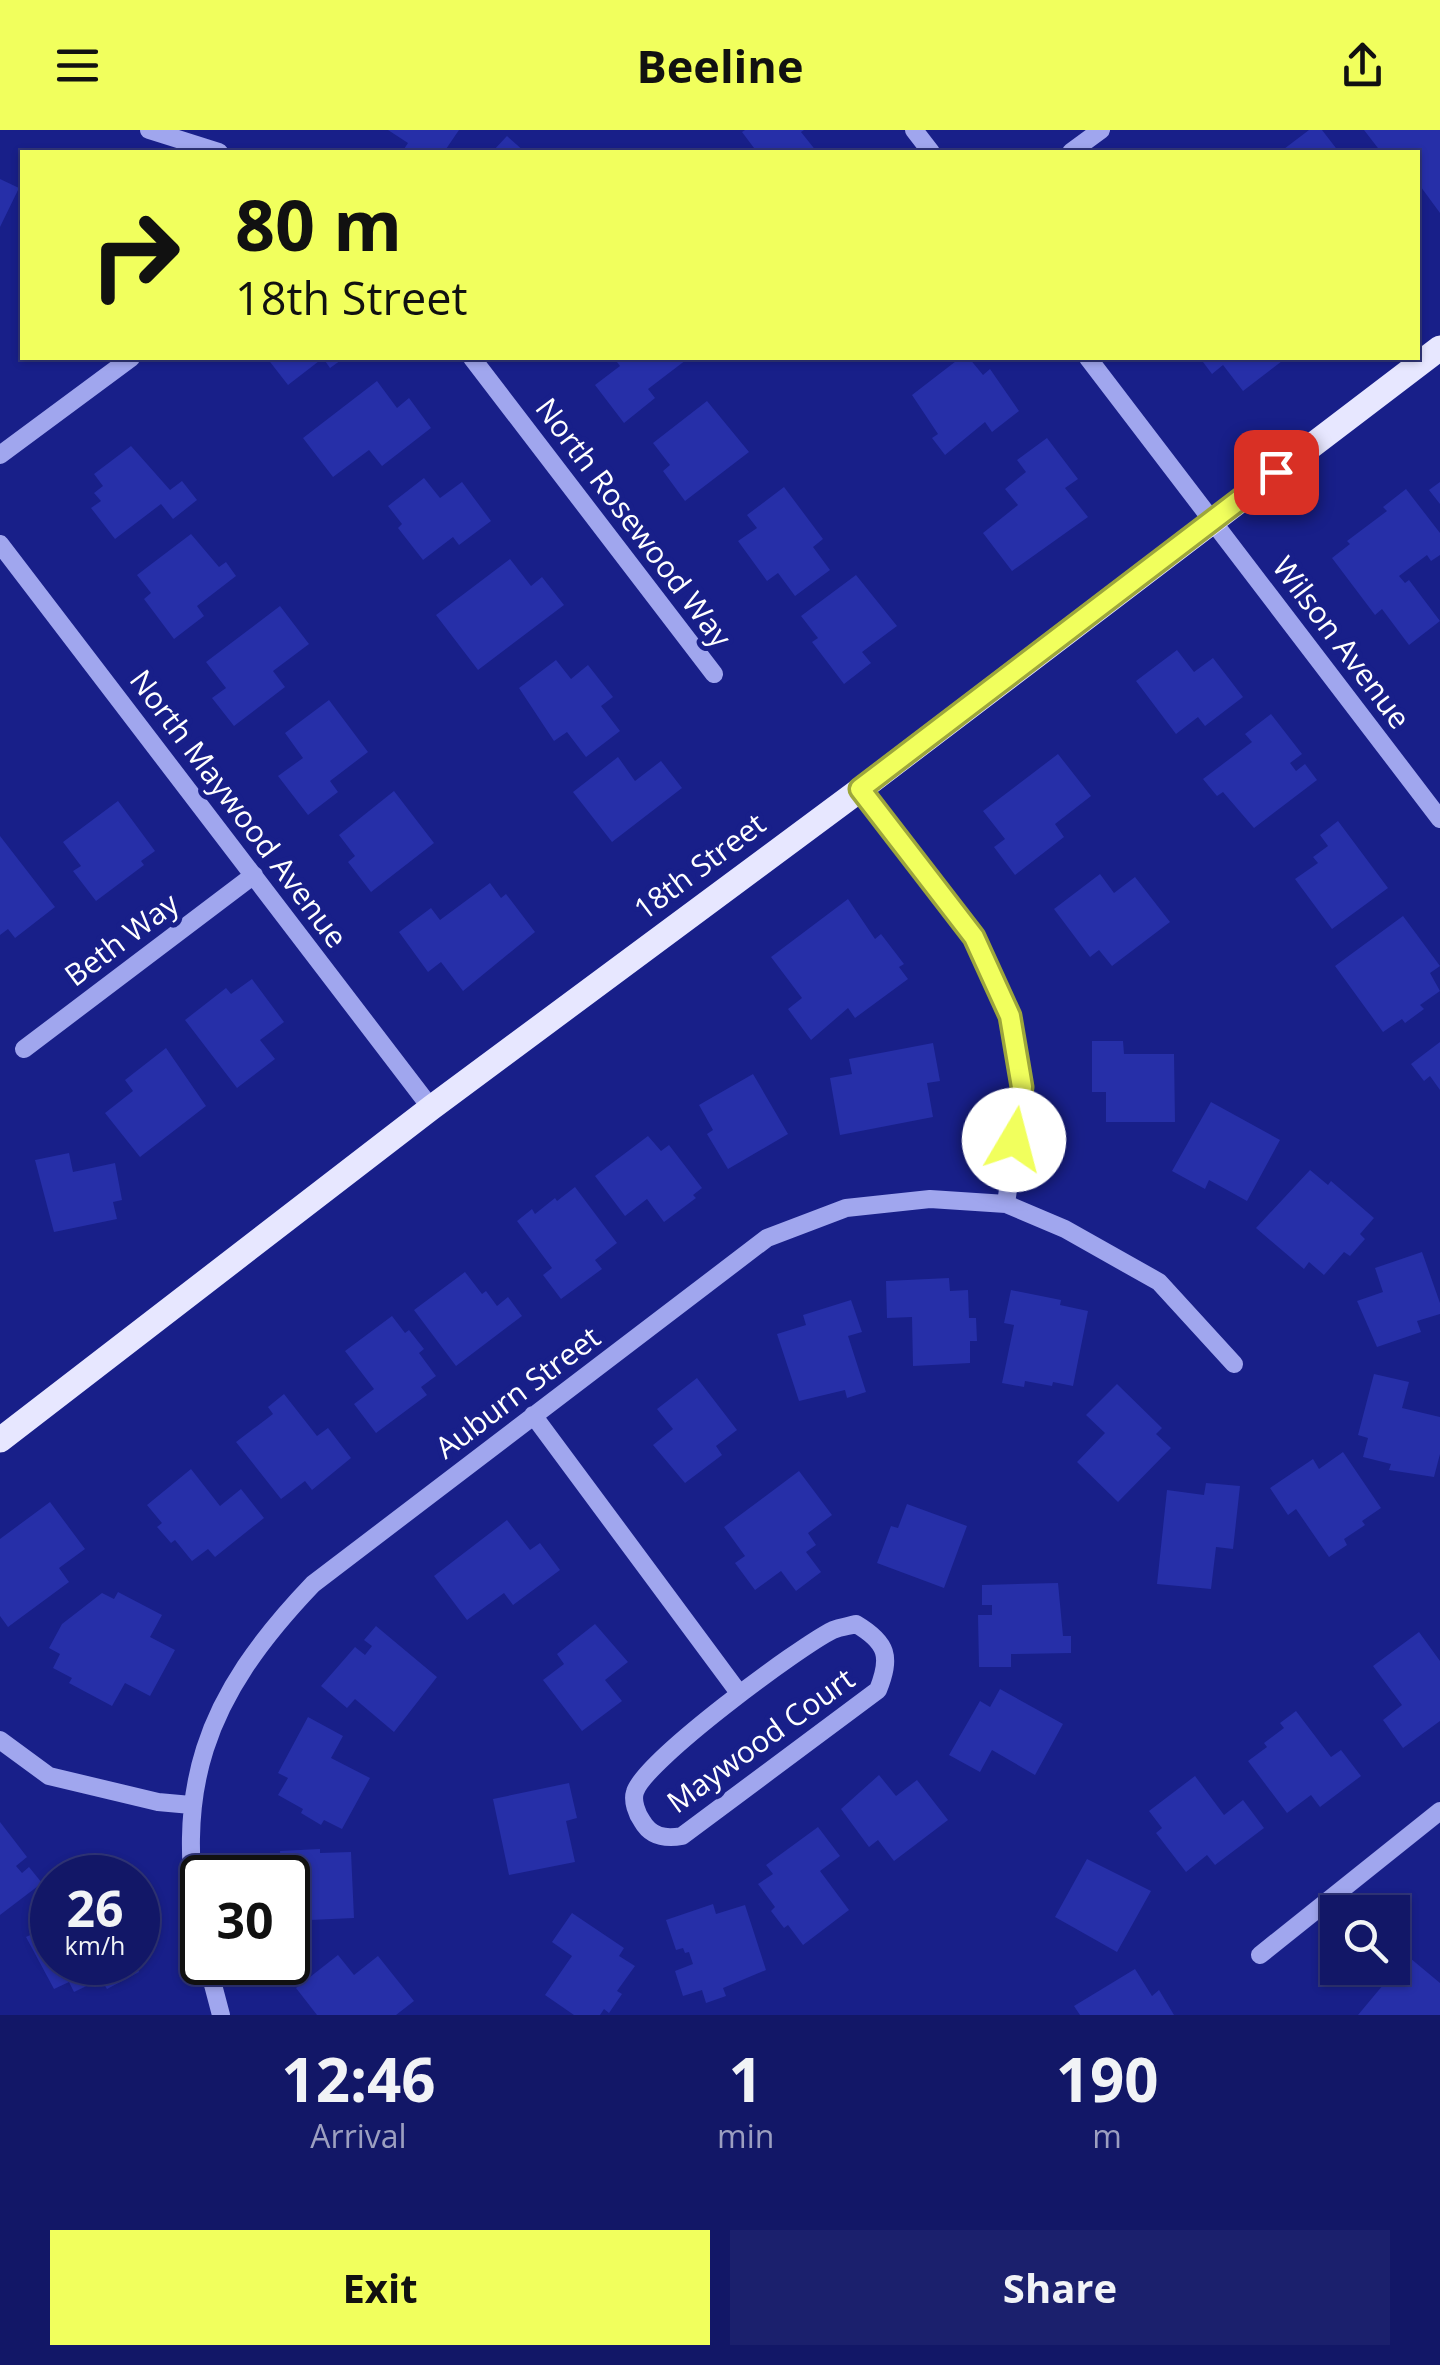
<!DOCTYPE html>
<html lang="en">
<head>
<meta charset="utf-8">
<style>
  body { margin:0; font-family:"Open Sans",sans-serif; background:#1b206d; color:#f1f3f6; height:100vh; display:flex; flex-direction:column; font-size:38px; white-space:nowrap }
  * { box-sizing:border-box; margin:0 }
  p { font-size:32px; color:#9c9fc0 }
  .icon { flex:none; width:55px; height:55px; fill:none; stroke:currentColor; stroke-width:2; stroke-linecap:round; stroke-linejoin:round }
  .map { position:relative; height:1885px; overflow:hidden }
  .drawer { display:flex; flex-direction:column; background:#121767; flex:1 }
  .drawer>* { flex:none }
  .banner { position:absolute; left:20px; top:20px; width:1400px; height:210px; border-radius:0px; box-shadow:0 2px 8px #0004,0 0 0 2px #31367b; background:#f1ff5d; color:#111; overflow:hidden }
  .buttons { position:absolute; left:1320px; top:1765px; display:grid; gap:20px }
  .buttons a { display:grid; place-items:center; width:90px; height:90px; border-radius:0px; background:#121767; box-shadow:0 2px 8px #0004,0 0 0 2px #31367b; font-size:50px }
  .speed { position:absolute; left:30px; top:1725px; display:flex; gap:20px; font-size:50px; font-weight:700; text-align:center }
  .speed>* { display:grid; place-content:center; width:130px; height:130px; border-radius:50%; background:#121767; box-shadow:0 2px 8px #0004,0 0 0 2px #31367b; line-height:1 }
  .speed small { font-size:25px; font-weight:400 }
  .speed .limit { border:5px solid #111; border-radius:15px; background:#fff; color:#111 }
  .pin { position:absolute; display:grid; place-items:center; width:85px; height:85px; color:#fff; margin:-42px; border-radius:20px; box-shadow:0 5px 15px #0006 }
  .me { position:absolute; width:110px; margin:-55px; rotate:8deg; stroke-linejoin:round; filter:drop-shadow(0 0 8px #0008) }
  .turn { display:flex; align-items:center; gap:35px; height:210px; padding:0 50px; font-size:45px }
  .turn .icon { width:130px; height:130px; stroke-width:2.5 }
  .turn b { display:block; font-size:70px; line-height:85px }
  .eta { display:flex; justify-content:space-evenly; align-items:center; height:170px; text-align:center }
  .eta b { font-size:60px; font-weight:700; line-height:70px }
  .action { display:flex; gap:20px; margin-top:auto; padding:20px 50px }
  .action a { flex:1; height:115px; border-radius:0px; background:#f1ff5d; color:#111; font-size:40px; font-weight:700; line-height:115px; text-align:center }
  .action a+a { background:#1b206d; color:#f1f3f6 }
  header { display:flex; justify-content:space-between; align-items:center; height:130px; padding:0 50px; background:#f1ff5d; color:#111; font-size:45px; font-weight:700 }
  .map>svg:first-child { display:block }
  .building { fill:#262fa8 }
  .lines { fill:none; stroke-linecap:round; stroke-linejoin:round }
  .minor { stroke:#a0a6ee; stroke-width:18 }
  .major { stroke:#e7e7ff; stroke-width:25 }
  .route-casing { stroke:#9da63c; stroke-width:25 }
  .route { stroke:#f1ff5d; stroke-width:18 }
  .labels { text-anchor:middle; stroke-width:10; stroke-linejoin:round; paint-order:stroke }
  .street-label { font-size:30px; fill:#fff; stroke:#181f89 }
</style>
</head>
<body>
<header><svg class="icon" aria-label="menu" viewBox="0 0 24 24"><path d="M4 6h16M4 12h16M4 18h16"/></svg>Beeline<svg class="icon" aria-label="share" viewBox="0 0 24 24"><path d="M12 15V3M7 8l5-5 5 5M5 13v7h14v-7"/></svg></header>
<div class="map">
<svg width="1440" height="1885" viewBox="0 0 1440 1885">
  <rect width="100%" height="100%" fill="#181f89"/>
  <path class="building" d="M388,0H459L444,22H402L408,13Z
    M745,0H804L801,2L817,22H748L754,18L742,2Z
    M1309,0H1322L1339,22H1280Z
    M1364,0H1440V83L1418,53V22H1381Z
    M507,6L525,22H492Z
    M0,49L19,58L0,97Z
    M267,228H344L330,238L323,228L288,255Z
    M614,228H684L686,230L648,259L655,268L624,293L595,255L620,236Z
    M960,228H969L983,245L990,239L1019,281L992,302L985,292L945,325L932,308L938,304L912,265Z
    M1200,228H1286L1243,261L1223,235L1212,244Z
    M377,251L397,278L409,268L431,298L382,336L369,320L333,347L303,308Z
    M707,271L749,322L685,371L663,341L670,335L653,313Z
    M1047,308L1078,349L1065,358L1088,387L1012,441L983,403L1018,375L1005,359L1026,342L1017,330Z
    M131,316L170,360L182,351L197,370L173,389L161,374L115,409L91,378L101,371L94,363L103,356L94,344Z
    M424,348L440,368L462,352L491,391L459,415L453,407L423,430L398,398L402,394L388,376Z
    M1440,352V374L1429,360Z
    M784,357L823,409L813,417L830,440L795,466L778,443L767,451L738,411L757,398L747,385Z
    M1406,359L1440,403V425L1431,431L1427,425L1399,446L1405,453L1409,450L1440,491L1409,515L1382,479L1375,485L1332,428L1350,414L1347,411L1387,381L1383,377Z
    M191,404L219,437L226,432L236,446L197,476L204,486L174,509L144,469L151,463L137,445Z
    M510,429L531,456L542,447L564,475L478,540L436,485Z
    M856,445L897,496L862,522L871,533L844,554L812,512L818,508L801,486Z
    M280,476L309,514L273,541L285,557L234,596L212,568L226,558L206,532Z
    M1177,520L1194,542L1213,528L1243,567L1205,596L1198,587L1176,604L1136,551Z
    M556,530L571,549L588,535L613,567L601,576L620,601L586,627L567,602L554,611L519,558Z
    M329,570L368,622L330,651L338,662L308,685L278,646L303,628L285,603Z
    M1271,584L1302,624L1290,633L1296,641L1305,634L1317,650L1254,698L1223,662L1217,666L1203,649L1252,612L1245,604Z
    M1058,624L1091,666L1055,694L1064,707L1015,745L994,717L1005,709L983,681Z
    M618,627L635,651L661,631L682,658L612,712L573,662Z
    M394,661L434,713L371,762L348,732L355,726L339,705Z
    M118,671L155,721L141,731L144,735L96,771L73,741L81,736L63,712Z
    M1338,691L1388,758L1332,799L1295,749L1318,733L1313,727L1328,716L1320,705Z
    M0,706L55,777L15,808L8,799L0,805Z
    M1100,744L1114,763L1135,747L1170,792L1112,836L1099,820L1090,827L1054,779Z
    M490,753L501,768L506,764L535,802L463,861L441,832L428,842L399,802L431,778L440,790Z
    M848,769L875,809L881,804L904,834L899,837L908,849L855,888L848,878L811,910L788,879L802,868L771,827Z
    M1403,786L1440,836L1430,843L1440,861L1420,875L1424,879L1405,893L1402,889L1383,902L1335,836Z
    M252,849L284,892L260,910L275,929L237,958L185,890L226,858L231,864Z
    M1092,911H1123L1124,924H1174L1175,992H1106V962H1092Z
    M1440,912V960L1430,946L1424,951L1411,934Z
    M933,913L940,951L927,953L933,987L840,1005L830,948L852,944L849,929Z
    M166,918L206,976L140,1027L105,983L133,961L125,950Z
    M753,944L788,1004L728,1039L707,1004L713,1000L699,975Z
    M1211,972L1280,1010L1247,1071L1209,1050L1205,1059L1172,1041Z
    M648,1006L661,1021L669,1015L702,1058L693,1065L696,1068L664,1092L647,1069L625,1086L595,1046Z
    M69,1023L73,1042L115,1033L122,1070L113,1072L117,1089L54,1102L35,1030Z
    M1310,1040L1328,1055L1331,1051L1374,1088L1360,1104L1365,1109L1350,1126L1344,1122L1324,1145L1309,1132L1304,1139L1256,1098Z
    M575,1057L617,1113L595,1130L602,1139L561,1169L543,1145L552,1138L517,1091L532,1079L535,1084L555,1068L557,1071Z
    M1422,1122L1440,1173V1184L1417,1191L1421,1202L1377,1217L1357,1171L1383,1162L1375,1138Z
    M465,1142L482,1164L486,1161L497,1176L508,1167L522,1186L456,1236L414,1180Z
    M949,1148L950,1161L968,1160L969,1188H976L977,1211H970V1233L913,1236L912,1187L887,1188L886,1151Z
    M1011,1160L1061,1170L1060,1175L1088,1181L1073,1256L1053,1252L1052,1256L1025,1251L1024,1257L1002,1253L1014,1195L1004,1193Z
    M851,1170L862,1202L848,1206L866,1262L847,1268L845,1260L799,1271L777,1204L806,1195L803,1185Z
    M392,1186L405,1203L409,1200L424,1219L419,1223L436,1246L421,1257L427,1265L376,1303L354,1274L374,1259L345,1221Z
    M1374,1244L1409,1252L1402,1278L1440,1287V1324L1434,1347L1389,1340L1391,1334L1363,1327L1368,1308L1358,1305Z
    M697,1248L737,1300L716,1316L722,1325L685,1353L653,1315L673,1299L657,1279Z
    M1117,1254L1162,1298L1156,1304L1171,1318L1118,1372L1077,1332L1105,1303L1086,1285Z
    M284,1264L317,1306L328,1298L351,1328L312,1360L305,1351L281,1369L236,1312L273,1284L268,1277Z
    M1343,1322L1381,1378L1362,1391L1365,1395L1344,1409L1347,1415L1329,1427L1296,1379L1288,1385L1270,1358L1313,1329L1319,1339Z
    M191,1339L220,1376L241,1359L264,1388L215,1427L208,1419L192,1431L175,1410L171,1413L157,1397L162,1393L147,1375Z
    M799,1341L832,1385L808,1403L816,1415L806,1422L821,1442L796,1461L781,1441L755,1460L735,1433L745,1426L724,1397Z
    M1206,1353L1240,1356L1233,1419L1216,1417L1211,1459L1157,1454L1167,1360L1204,1365Z
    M50,1372L85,1419L59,1438L69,1452L8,1497L0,1486V1409Z
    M907,1374L967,1396L944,1458L877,1433L891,1396L898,1398Z
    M507,1390L530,1420L540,1413L560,1440L513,1475L504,1463L467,1490L434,1446Z
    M1058,1453L1063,1506H1071V1523L1011,1524V1537H979L978,1485H992V1475H982V1455Z
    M118,1462L162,1485L150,1507L175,1520L150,1566L125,1553L112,1576L69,1553L72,1548L53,1538L60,1524L49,1518L62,1494L102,1463L114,1469Z
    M595,1494L628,1532L605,1550L622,1571L582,1601L543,1550L564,1534L557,1524Z
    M376,1496L437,1547L394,1602L355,1569L347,1578L321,1556L355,1517L365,1525L372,1516L364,1510Z
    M1419,1502L1440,1531V1591L1403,1618L1383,1590L1402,1575L1373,1536Z
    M1000,1559L1063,1594L1035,1645L992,1620L980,1642L949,1625L980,1571L990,1577Z
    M1296,1581L1331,1627L1341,1620L1361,1646L1320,1677L1311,1665L1287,1683L1248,1631L1267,1617L1264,1613L1284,1598L1280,1593Z
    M308,1587L343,1606L331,1628L370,1648L342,1699L324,1690L321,1695L301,1683L303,1679L278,1665L288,1648L278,1643Z
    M879,1645L896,1666L917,1650L948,1690L894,1731L878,1710L869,1717L841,1679Z
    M1195,1646L1224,1685L1243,1670L1264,1698L1215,1735L1207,1725L1186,1742L1156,1703L1162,1698L1149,1681Z
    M569,1653L577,1688L566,1691L575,1732L509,1745L493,1669Z
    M0,1692L27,1727L16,1736L22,1743L29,1737L42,1753L0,1785Z
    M818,1697L840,1726L820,1741L849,1780L803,1815L788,1795L784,1798L771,1781L775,1777L758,1754L773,1744L766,1735Z
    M320,1719V1723L351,1722L354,1788L288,1791V1748H281L280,1721Z
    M1087,1729L1151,1761L1117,1822L1055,1787Z
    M713,1774L716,1784L745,1775L766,1840L723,1858L726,1866L706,1873L702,1860L683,1866L675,1841L693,1834L689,1822L685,1823L683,1818L676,1820L666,1790Z
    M572,1783L624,1818L619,1826L635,1836L617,1861L622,1864L609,1883L604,1879L600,1885H574L545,1865L572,1826L552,1812Z
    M52,1786V1832H134L139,1842L107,1859L101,1849L74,1862L69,1852L54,1859L26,1807L45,1798L42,1792Z
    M338,1825L354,1845L378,1826L414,1871L396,1885H317L296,1858Z
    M1410,1828L1440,1853V1885H1358L1388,1849L1397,1857L1405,1848L1398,1842Z
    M1135,1839L1152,1866L1159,1860L1174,1885H1080L1074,1876Z"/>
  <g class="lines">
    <path class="minor" d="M149,0L219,22
      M914,0L931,22
      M1071,22L1101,0
      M472,228L714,544
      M1088,228L1440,689
      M0,325L131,228
      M0,414L431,978
      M861,659L974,807L1009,886L1022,957L1006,1074
      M24,919L254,745
      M533,1285L739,1563
      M856,1494C888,1513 891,1527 878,1560L682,1706C665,1709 651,1707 642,1691C637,1684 632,1671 635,1662C644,1631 800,1516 833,1500C840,1497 849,1496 856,1494Z
      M0,1610L49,1646L158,1672L191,1675
      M202,1815C171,1659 204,1568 313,1454L767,1108L846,1078L930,1069L1006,1074L1065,1099L1159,1152L1234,1234
      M1260,1825L1440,1681
      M207,1832L221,1885"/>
    <path class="major" d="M0,1310L431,978L861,659L1440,218"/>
  </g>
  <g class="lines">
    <defs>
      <path id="route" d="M1014,1010L1022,957L1010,886L974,807L860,659L1276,342"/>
    </defs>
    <use href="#route" class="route-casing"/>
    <use href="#route" class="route"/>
  </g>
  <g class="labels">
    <g class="street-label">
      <text transform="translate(633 393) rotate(53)" y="10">North Rosewood Way</text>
      <text transform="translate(1341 513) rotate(53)" y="10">Wilson Avenue</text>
      <text transform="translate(238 679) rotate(53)" y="10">North Maywood Avenue</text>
      <text transform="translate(700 737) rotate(-37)" y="10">18th Street</text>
      <text transform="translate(122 810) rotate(-37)" y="10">Beth Way</text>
      <text transform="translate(518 1263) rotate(-37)" y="10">Auburn Street</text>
      <text transform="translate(761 1611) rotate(-36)" y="10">Maywood Court</text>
    </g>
  </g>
</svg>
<div class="buttons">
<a><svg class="icon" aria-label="search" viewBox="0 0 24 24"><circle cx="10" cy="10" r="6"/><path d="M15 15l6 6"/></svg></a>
</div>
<div class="speed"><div>26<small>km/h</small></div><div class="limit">30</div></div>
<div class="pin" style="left:1276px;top:342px;background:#d93025"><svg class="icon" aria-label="arrive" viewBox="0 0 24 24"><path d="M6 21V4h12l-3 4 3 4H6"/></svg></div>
<svg class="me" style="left:1014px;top:1010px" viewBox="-20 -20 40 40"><circle r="19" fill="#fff"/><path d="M0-13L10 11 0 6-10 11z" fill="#f1ff5d"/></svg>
<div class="banner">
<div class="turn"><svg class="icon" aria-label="right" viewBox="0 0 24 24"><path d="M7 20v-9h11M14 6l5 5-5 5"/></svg><div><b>80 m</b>18th Street</div></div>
</div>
</div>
<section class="drawer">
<div class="eta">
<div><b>12:46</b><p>Arrival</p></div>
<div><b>1</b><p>min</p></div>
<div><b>190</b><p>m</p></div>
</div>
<div class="action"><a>Exit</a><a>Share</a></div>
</section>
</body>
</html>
